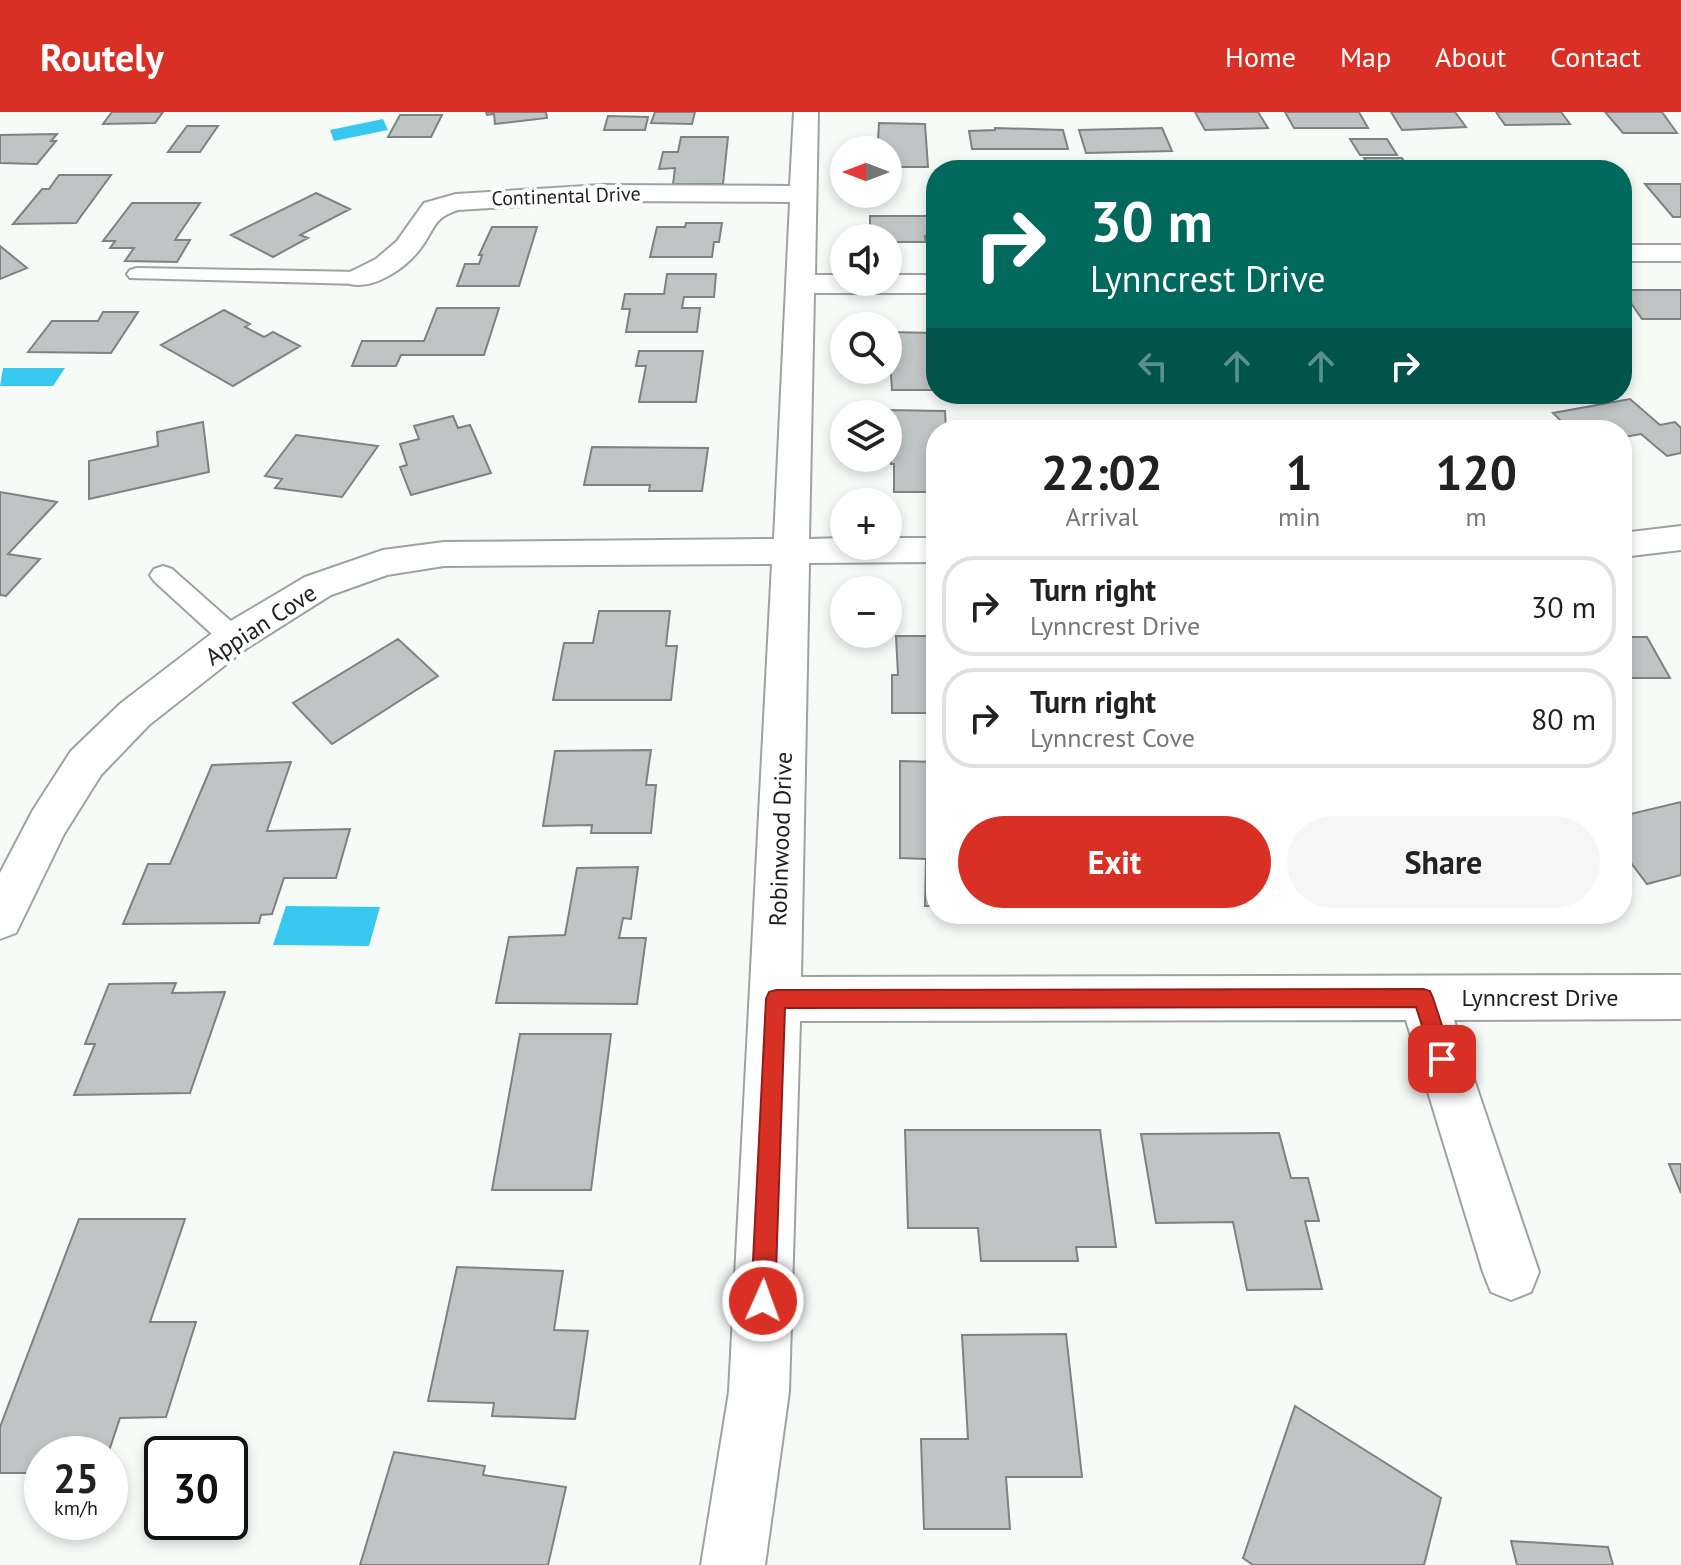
<!DOCTYPE html>
<html lang="en">
<head>
<meta charset="utf-8">
<style>
  body { margin:0; font-family:"PT Sans",sans-serif; background:#f6f6f6; color:#222; height:100vh; display:flex; flex-direction:column; font-size:30px; white-space:nowrap }
  * { box-sizing:border-box; margin:0 }
  p { font-size:26px; color:#767676 }
  .icon { flex:none; width:44px; height:44px; fill:none; stroke:currentColor; stroke-width:2; stroke-linecap:round; stroke-linejoin:round }
  .map { position:relative; flex:1; overflow:hidden }
  .drawer { position:absolute; left:926px; top:308px; width:706px; height:504px; display:flex; flex-direction:column; background:#fff; border-radius:32px; box-shadow:0 4px 12px #0003 }
  .drawer>* { flex:none }
  .top-card { position:absolute; left:926px; top:48px; width:706px; height:244px; border-radius:32px; box-shadow:0 4px 12px #0003; background:#00695c; color:#fff; overflow:hidden }
  .needle { width:52px; rotate:270deg }
  .buttons { position:absolute; left:830px; top:24px; display:grid; gap:16px }
  .buttons a { display:grid; place-items:center; width:72px; height:72px; border-radius:50%; background:#fff; box-shadow:0 4px 12px #0003; font-size:40px }
  .speed { position:absolute; left:24px; top:1324px; display:flex; gap:16px; font-size:40px; font-weight:700; text-align:center }
  .speed>* { display:grid; place-content:center; width:104px; height:104px; border-radius:50%; background:#fff; box-shadow:0 4px 12px #0003; line-height:1 }
  .speed small { font-size:20px; font-weight:400 }
  .speed .limit { border:4px solid #111; border-radius:12px; background:#fff; color:#111 }
  .pin { position:absolute; display:grid; place-items:center; width:68px; height:68px; color:#fff; margin:-34px; border-radius:16px; box-shadow:0 4px 12px #0006 }
  .me { position:absolute; width:88px; margin:-44px; rotate:2deg; stroke-linejoin:round; filter:drop-shadow(0 0 6px #0008) }
  .turn { display:flex; align-items:center; gap:28px; height:168px; padding:0 32px; font-size:36px }
  .turn .icon { width:104px; height:104px; stroke-width:2.5 }
  .turn b { display:block; font-size:56px; line-height:68px }
  .lanes { display:flex; align-items:center; height:76px; padding:0 32px; background:#0003; justify-content:center; gap:40px; direction:ltr }
  .lanes .off { opacity:.35 }
  .eta { display:flex; justify-content:space-evenly; align-items:center; height:136px; text-align:center }
  .eta b { font-size:48px; font-weight:800; line-height:56px }
  .primary-button { display:flex; gap:16px; margin-top:auto; padding:16px 32px }
  .primary-button a { flex:1; height:92px; border-radius:48px; background:#d93025; color:#fff; font-size:32px; font-weight:800; line-height:92px; text-align:center }
  .primary-button a+a { background:#f6f6f6; color:#222 }
  ul { padding:0; list-style:none }
  li { display:flex; align-items:center; gap:24px; height:100px; margin:0 16px 12px; padding:0 16px; border:4px solid #e0e0e0; border-radius:32px }
  li div { flex:1 }
  li b { display:block; font-size:30px }
  li em { font-style:normal }
  header { display:flex; align-items:center; gap:48px; box-sizing:border-box; height:112px; padding:0 40px; background:#d93025; color:#fff }
  header strong { font-size:38px }
  nav { display:flex; gap:44px; margin-inline-start:auto; font-size:28px }
  .map>svg:first-child { display:block }
  .water { fill:#36c8ef }
  .building { fill:#bfc4c4; stroke:#7e8282; stroke-width:2 }
  .lines { fill:none; stroke-linecap:round; stroke-linejoin:round }
  .service-casing { stroke:#9ea3a0; stroke-width:4 }
  .minor-casing { stroke:#9ea3a0; stroke-width:4 }
  .service { fill:#fff; fill-rule:evenodd }
  .minor { fill:#fff; fill-rule:evenodd }
  .route { fill:#d93025; stroke:#8d1f18; stroke-width:2 }
  .labels { text-anchor:middle; stroke-width:8; stroke-linejoin:round; paint-order:stroke }
  .far-street-label { font-size:20px; fill:#202221; stroke:#fff }
  .street-label { font-size:24px; fill:#202221; stroke:#fff }
</style>
</head>
<body>
<header>
<strong>Routely</strong>
<nav><a>Home</a><a>Map</a><a>About</a><a>Contact</a></nav>
</header>
<div class="map">
<svg width="1681" height="1453" viewBox="0 0 1681 1453">
  <rect width="100%" height="100%" fill="#f6fbf8"/>
  <path class="water" d="M383,7L388,18L334,29L330,18Z
    M3,256H65L53,274H0Z
    M286,794L380,795L369,834L273,833Z"/>
  <path class="building" d="M112,0H163L155,11L103,12Z
    M486,0H546L547,6L495,12L494,2L487,3Z
    M655,0H695L692,12L651,11Z
    M1195,0H1258L1268,16L1205,18Z
    M1285,0H1359L1368,16H1294Z
    M1391,0H1455L1466,15L1402,18Z
    M1496,0H1561L1570,12L1505,13Z
    M1605,0H1662L1677,21H1623Z
    M400,3H442L431,25H388Z
    M608,4L648,5L645,18H604Z
    M879,11L925,12L928,55H888V38H882V29H878Z
    M187,14H218L200,40H168Z
    M995,16L1063,18L1068,37H972L969,19L995,18Z
    M1162,16L1172,39L1086,41L1079,18Z
    M57,22L51,29H56L37,52L0,51V23Z
    M681,25H728L723,72H673L675,56L659,57L663,40H678Z
    M1350,27H1387L1397,43H1360Z
    M1364,46H1402L1409,58H1371Z
    M59,63H111L76,111L13,112L42,77H49Z
    M1645,72H1681V105H1673Z
    M316,81L350,97L300,123L308,126L273,145L231,123Z
    M132,91H200L175,128H190L177,150L125,149L134,136H110L115,129H103Z
    M870,104H936V124H925L926,130H888V126H870Z
    M686,111H722L719,130H714L712,145H650L657,115H685Z
    M492,115H537L519,174H457L465,152H479L482,143H479Z
    M0,134L27,156L0,167Z
    M667,162H716L714,185H684L682,196H700L697,220H626L630,197H622L625,182H664Z
    M1622,178H1681V207H1642Z
    M437,196H499L484,243H401L396,254H352L362,229H424Z
    M224,198L250,212L245,215L264,225L273,220L300,234L233,274L161,233Z
    M103,200H138L111,241L28,240L52,209H98Z
    M888,220L936,221V278H892Z
    M639,239H703L696,290H639L646,254H636Z
    M1630,287L1660,313L1675,310L1681,316V341L1667,344L1641,322L1624,325L1628,329L1622,330V318H1570L1553,301Z
    M885,298L945,299L946,318H936V380H894V352H891Z
    M453,304L458,316L470,313L491,361L411,383L400,355L407,353L400,332L419,327L414,314Z
    M1008,309H1075L1077,318H1010Z
    M203,310L209,360L89,387V349L158,334L157,320Z
    M296,323L378,334L342,385L275,376L282,367L265,364Z
    M592,335L708,336L702,379H649L650,373H584Z
    M0,380L57,390L8,442L40,447L6,484L0,483Z
    M599,499H670L666,534H677L671,588H553L564,531H593Z
    M896,524H936V601H892V563H898Z
    M1622,525H1647L1670,566H1622Z
    M398,527L438,564L332,632L293,591Z
    M651,638L646,673H656L651,721H591L592,713L543,714L555,639Z
    M900,649L936,650V794H925L926,747L900,746Z
    M291,650L267,719L350,717L336,766H284L272,802L261,803L259,811L123,812L148,752H170L212,653Z
    M1681,690V763L1647,772L1622,739V704Z
    M638,755L631,807L623,806L619,826H646L637,892L496,891L509,825L565,823L577,756Z
    M176,871L172,881L225,880L190,981L74,983L95,932H85L109,872Z
    M520,922H611L591,1078H492Z
    M905,1018H1100L1116,1135H1076L1078,1149H981L978,1116H908Z
    M1279,1021L1291,1066H1308L1319,1109H1305L1322,1177L1247,1178L1233,1110L1156,1111L1141,1022Z
    M1669,1052H1681V1081Z
    M79,1107H185L150,1210H196L166,1305L120,1306L108,1342H42V1361H0V1315Z
    M457,1155L563,1159L554,1218L588,1219L575,1307L492,1304L494,1291L428,1289Z
    M1066,1222L1082,1365H1006L1010,1417H924L921,1327H968L962,1223Z
    M1295,1294L1441,1386L1424,1453H1253L1243,1446Z
    M394,1340L485,1354L483,1363L566,1375L548,1453H360Z
    M1511,1429L1608,1435L1613,1453H1517Z"/>
  <g class="lines">
    <defs>
      <path id="service" d="M137,156L360,160L370,166L360,172L130,166L127,162L130,158Z
        M163,454L172,457L242,519L246,526L242,533L233,536L224,533L154,469L150,463L154,457Z"/>
      <path id="minor" d="M794,0H818L815,163H844V170H888V163H936V181H814L809,427L844,426V434H888V426H936V450L809,451L801,865L1681,863V907L1454,908L1539,1160L1531,1180L1511,1188L1491,1180L1483,1160L1406,908L800,909L789,1280L765,1453H701L729,1280L772,452L444,454L387,463L331,483L247,536L149,613L101,663L64,722L16,821L0,827V761L33,698L71,639L121,591L219,516L305,465L383,438L444,430L774,427L790,90L602,89L458,98C432,106 435,118 420,137C406,156 374,178 350,172L346,166L350,160L376,147L397,129L424,91L456,82L602,73L790,74Z
        M1622,133H1681V149H1622Z
        M1681,414V438L1622,445V421Z"/>
    </defs>
    <use href="#service" class="service-casing"/>
    <use href="#minor" class="minor-casing"/>
    <use href="#service" class="service"/>
    <use href="#minor" class="minor"/>
  </g>
  <path class="route" d="M1423,877L1430,879L1433,886L1453,947L1450,954L1442,956L1435,954L1416,895L785,896L775,1189L771,1197L763,1201L755,1197L751,1189L766,887L769,880L776,878Z"/>
  <g class="labels">
    <g class="far-street-label">
      <text transform="translate(566 84) rotate(-2)" y="7">Continental Drive</text>
    </g>
    <g class="street-label">
      <text transform="translate(261 513) rotate(-33)" y="8">Appian Cove</text>
      <text transform="translate(781 727) rotate(-88)" y="8">Robinwood Drive</text>
      <text x="1540" y="894">Lynncrest Drive</text>
    </g>
  </g>
</svg>
<div class="buttons">
<a><svg class="needle" viewBox="-14 -14 28 28"><path d="M0-13l5 13h-10z" fill="#e53935"/><path d="M0 13l5-13h-10z" fill="#767676"/></svg></a>
<a><svg class="icon" aria-label="sound" viewBox="0 0 24 24"><path d="M4 9h4l5-4v14l-5-4H4zM17 9q2 3 0 6"/></svg></a>
<a><svg class="icon" aria-label="search" viewBox="0 0 24 24"><circle cx="10" cy="10" r="6"/><path d="M15 15l6 6"/></svg></a>
<a><svg class="icon" aria-label="layers" viewBox="0 0 24 24"><path d="M12 4l9 5-9 5-9-5zM3 14l9 5 9-5"/></svg></a>
<a>+</a>
<a>−</a>
</div>
<div class="speed"><div>25<small>km/h</small></div><div class="limit">30</div></div>
<div class="pin" style="left:1442px;top:947px;background:#d93025"><svg class="icon" aria-label="arrive" viewBox="0 0 24 24"><path d="M6 21V4h12l-3 4 3 4H6"/></svg></div>
<svg class="me" style="left:763px;top:1189px" viewBox="-20 -20 40 40"><circle r="17" fill="#d93025" stroke="#fff" stroke-width="3"/><path d="M0-11L8 9 0 5-8 9z" fill="#fff"/></svg>
<div class="top-card">
<div class="turn"><svg class="icon" aria-label="right" viewBox="0 0 24 24"><path d="M7 20v-9h11M14 6l5 5-5 5"/></svg><div><b>30 m</b>Lynncrest Drive</div></div>
<div class="lanes"><svg class="icon off" aria-label="left" viewBox="0 0 24 24"><path d="M17 20v-9H6M10 6l-5 5 5 5"/></svg><svg class="icon off" aria-label="ahead" viewBox="0 0 24 24"><path d="M12 20V5M6 11l6-6 6 6"/></svg><svg class="icon off" aria-label="ahead" viewBox="0 0 24 24"><path d="M12 20V5M6 11l6-6 6 6"/></svg><svg class="icon" aria-label="right" viewBox="0 0 24 24"><path d="M7 20v-9h11M14 6l5 5-5 5"/></svg></div>
</div>
<section class="drawer">
<div class="eta">
<div><b>22:02</b><p>Arrival</p></div>
<div><b>1</b><p>min</p></div>
<div><b>120</b><p>m</p></div>
</div>
<ul>
<li><svg class="icon" aria-label="right" viewBox="0 0 24 24"><path d="M7 20v-9h11M14 6l5 5-5 5"/></svg><div><b>Turn right</b><p>Lynncrest Drive</p></div><em>30 m</em></li>
<li><svg class="icon" aria-label="right" viewBox="0 0 24 24"><path d="M7 20v-9h11M14 6l5 5-5 5"/></svg><div><b>Turn right</b><p>Lynncrest Cove</p></div><em>80 m</em></li>
</ul>
<div class="primary-button"><a>Exit</a><a>Share</a></div>
</section>
</div>
</body>
</html>
